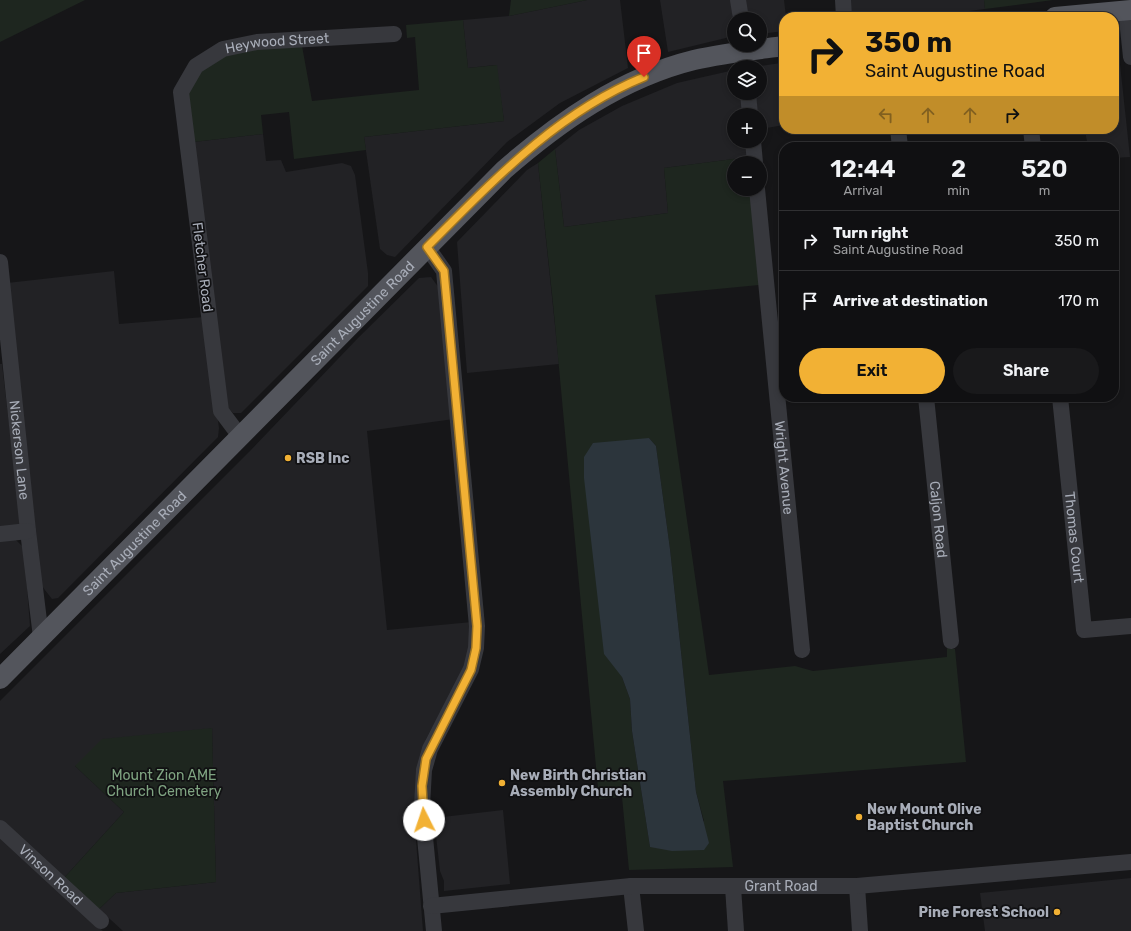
<!DOCTYPE html>
<html lang="en">
<head>
<meta charset="utf-8">
<style>
  body { margin:0; font-family:Rubik,sans-serif; background:#19191b; color:#f1f3f6; height:100vh; display:flex; flex-direction:column; font-size:15px; white-space:nowrap }
  * { box-sizing:border-box; margin:0 }
  p { font-size:13px; color:#9c9d9f }
  .icon { flex:none; width:22px; height:22px; fill:none; stroke:currentColor; stroke-width:2; stroke-linecap:round; stroke-linejoin:round }
  .map { position:relative; flex:1; overflow:hidden }
  .sheet { position:absolute; left:779px; top:142px; width:340px; height:260px; display:flex; flex-direction:column; background:#101012; border-radius:16px; box-shadow:0 2px 6px #0003,0 0 0 1px #303032 }
  .sheet>* { flex:none }
  .hud { position:absolute; left:779px; top:12px; width:340px; height:122px; border-radius:16px; box-shadow:0 2px 6px #0003,0 0 0 1px #303032; background:#f2b134; color:#111; overflow:hidden }
  .tools { position:absolute; left:727px; top:12px; display:grid; gap:8px }
  .tools a { display:grid; place-items:center; width:40px; height:40px; border-radius:50%; background:#101012; box-shadow:0 2px 6px #0003,0 0 0 1px #303032; font-size:20px }
  .pin { position:absolute; display:grid; place-items:center; width:34px; height:34px; color:#fff; margin:-41px -17px; border-radius:50% 50% 50% 0; rotate:-45deg; box-shadow:0 0 4px #0007 }
  .pin .icon { rotate:45deg }
  .me { position:absolute; width:44px; margin:-22px; rotate:356deg; stroke-linejoin:round; filter:drop-shadow(0 0 3px #0008) }
  .turn { display:flex; align-items:center; gap:14px; height:84px; padding:0 20px; font-size:18px }
  .turn .icon { width:52px; height:52px; stroke-width:2.5 }
  .turn b { display:block; font-size:28px; line-height:34px }
  .lanes { display:flex; align-items:center; height:38px; padding:0 20px; background:#0003; justify-content:center; gap:20px; direction:ltr }
  .lanes .off { opacity:.35 }
  .eta { display:flex; justify-content:space-evenly; align-items:center; height:68px; text-align:center }
  .eta b { font-size:24px; font-weight:600; line-height:28px }
  .action { display:flex; gap:8px; margin-top:auto; padding:8px 20px }
  .action a { flex:1; height:46px; border-radius:24px; background:#f2b134; color:#111; font-size:16px; font-weight:600; line-height:46px; text-align:center }
  .action a+a { background:#19191b; color:#f1f3f6 }
  ul { padding:0; list-style:none }
  li { display:flex; align-items:center; gap:12px; height:60px; padding:0 20px; border-top:1px solid #303032 }
  li div { flex:1 }
  li b { display:block; font-size:15px }
  li em { font-style:normal }
  .map>svg:first-child { display:block }
  .built { fill:#222225 }
  .green { fill:#1e261f; fill-rule:evenodd }
  .water { fill:#2c353c }
  .lines { fill:none; stroke-linecap:round; stroke-linejoin:round }
  .minor { stroke:#37383d; stroke-width:16 }
  .major { stroke:#53555c; stroke-width:20 }
  .route-casing { stroke:#9d7322; stroke-width:10 }
  .route { stroke:#f2b134; stroke-width:7 }
  .poi-dot { fill:#f2b134; stroke:#111113; stroke-width:1.5 }
  .labels { text-anchor:middle; stroke-width:3.5; stroke-linejoin:round; paint-order:stroke }
  .street-label { font-size:14px; fill:#a8adb8; stroke:#111113 }
  .poi-label { font-size:14px; font-weight:bold; fill:#a8adb8; stroke:#111113; text-anchor:start }
  .park-label { font-size:14px; fill:#7fa381; stroke:#111113 }
</style>
</head>
<body>
<div class="map">
<svg width="1131" height="931" viewBox="0 0 1131 931">
  <rect width="100%" height="100%" fill="#161618"/>
  <path class="built" d="M587,0H620L628,68L560,103L507,142L395,257L387,255L380,249L364,137L504,121L496,65L468,68L463,20L509,16Z
    M660,0H731L734,36L668,52Z
    M745,0H784L786,17H784V31L760,34V19H748Z
    M846,0H984L985,9L921,17H847Z
    M1116,27L1130,157L1114,158V147H1088L1085,130L1036,133V129H1114V28Z
    M781,63L784,125L760,129V115H754L752,93H760V67H754Z
    M734,70V93H744L746,115H734V141H748L749,157L664,168L668,213L564,227L555,149L579,130L622,106L677,83Z
    M263,134L266,161L281,160L286,172L342,163L351,166L355,175L368,273V286L241,413H233L225,405L193,142Z
    M538,163L559,364L467,373L457,242L527,170Z
    M114,271L119,324L204,317L219,428L218,437L58,598L52,599L41,585L7,283Z
    M431,277L439,288L454,419L367,431L387,630L472,622L470,648L464,669L426,739L416,779L414,814L423,931H123L99,909L116,893L216,882L212,728L75,766L124,812L64,878L0,821V701L249,452L358,338L419,278Z
    M0,364H2L21,527L0,530Z
    M0,538L15,539L24,548L30,626L0,654Z
    M503,810L510,884L444,891V881L440,871L434,818Z
    M0,837L103,931H0Z
    M1131,878V931H985L980,893Z"/>
  <path class="green" d="M0,0H85L0,42Z
    M511,0H587L509,16Z
    M984,0H1053L985,9Z
    M463,20L468,68L497,65L504,121L364,137L366,150L294,159L289,112L261,115L263,134L193,142L188,92L197,74L225,55L262,47L302,46L312,101L419,90L415,37L407,38L406,25Z
    M555,149L564,227L668,213L664,168L749,157L750,163H734V189H752L759,285L655,295L709,675L795,666L813,671L947,657V648L955,649L966,762L723,781L733,867L629,870L622,797L599,799L553,303L538,163ZM649,438L656,446L670,549L696,792L704,821L650,847L632,731L630,699L622,677Z
    M212,728L216,882L116,893L99,909L64,878L124,812L75,766L102,739Z"/>
  <path class="water" d="M649,438L656,446L670,549L696,792L709,843L704,850L672,851L650,847L632,731L630,699L622,677L604,654L584,478V457L593,443Z"/>
  <g class="lines">
    <g class="minor">
      <path d="M738,0L741,19"/>
      <path d="M843,0L844,17"/>
      <path d="M1126,10L1131,57"/>
      <path d="M744,45L746,67"/>
      <path d="M748,93L750,115"/>
      <path d="M898,129L900,147"/>
      <path d="M1031,129L1033,147"/>
      <path d="M753,141L755,163"/>
      <path id="s1" d="M757,189L802,650"/>
      <path d="M427,247L444,271L477,626L476,648L471,669L430,749L424,770L422,806L434,931"/>
      <path id="s2" d="M0,262L28,531L41,637"/>
      <path id="s3" d="M926,397L951,641"/>
      <path id="s4" d="M1060,397L1084,630L1131,626"/>
      <path id="s5" d="M239,435L221,411L181,92L196,66L223,49L257,42L394,34"/>
      <path d="M0,534L28,531"/>
      <path id="s6" d="M0,828L101,921"/>
      <path d="M631,886L636,931"/>
      <path d="M857,886L860,931"/>
      <path d="M733,887L736,931"/>
      <path id="s7" d="M431,906L631,886H857L1131,862"/>
    </g>
    <g class="major">
      <path d="M1055,17L1131,10"/>
      <path id="s8" d="M0,679L504,170C559,122 621,78 694,60C724,53 754,50 784,46"/>
    </g>
  </g>
  <g class="lines">
    <defs>
      <path id="route" d="M424,820L422,786L426,759L471,670L476,648L477,626L444,271L427,247C493,181 556,113 644,77"/>
    </defs>
    <use href="#route" class="route-casing"/>
    <use href="#route" class="route"/>
  </g>
  <g class="poi-dot">
    <circle cx="288" cy="458" r="4"/>
    <circle cx="502" cy="783" r="4"/>
    <circle cx="859" cy="817" r="4"/>
    <circle cx="1057" cy="912" r="4"/>
  </g>
  <g class="labels">
    <g class="street-label">
      <text dy="5" stroke="none"><textPath href="#s5" startOffset="468">Heywood Street</textPath></text>
      <text transform="translate(203 267) rotate(83)" y="5">Fletcher Road</text>
      <text dy="5" stroke="none"><textPath href="#s8" startOffset="515">Saint Augustine Road</textPath></text>
      <text dy="5" stroke="none"><textPath href="#s2" startOffset="189">Nickerson Lane</textPath></text>
      <text dy="5" stroke="none"><textPath href="#s1" startOffset="280">Wright Avenue</textPath></text>
      <text dy="5" stroke="none"><textPath href="#s3" startOffset="123">Caljon Road</textPath></text>
      <text dy="5" stroke="none"><textPath href="#s4" startOffset="141">Thomas Court</textPath></text>
      <text dy="5" stroke="none"><textPath href="#s8" startOffset="191">Saint Augustine Road</textPath></text>
      <text dy="5" stroke="none"><textPath href="#s6" startOffset="69">Vinson Road</textPath></text>
      <text dy="5" stroke="none"><textPath href="#s7" startOffset="351">Grant Road</textPath></text>
    </g>
    <g class="poi-label">
      <text x="296" y="463">RSB Inc</text>
      <text x="510" y="780">New Birth Christian<tspan x="510" dy="16">Assembly Church</tspan></text>
      <text x="867" y="814">New Mount Olive<tspan x="867" dy="16">Baptist Church</tspan></text>
      <text x="1049" y="917" text-anchor="end">Pine Forest School</text>
    </g>
    <g class="park-label">
      <text x="164" y="780">Mount Zion AME<tspan x="164" dy="16">Church Cemetery</tspan></text>
    </g>
  </g>
</svg>
<div class="tools">
<a><svg class="icon" aria-label="search" viewBox="0 0 24 24"><circle cx="10" cy="10" r="6"/><path d="M15 15l6 6"/></svg></a>
<a><svg class="icon" aria-label="layers" viewBox="0 0 24 24"><path d="M12 4l9 5-9 5-9-5zM3 14l9 5 9-5"/></svg></a>
<a>+</a>
<a>−</a>
</div>
<div class="pin" style="left:644px;top:77px;background:#d93025"><svg class="icon" aria-label="arrive" viewBox="0 0 24 24"><path d="M6 21V4h12l-3 4 3 4H6"/></svg></div>
<svg class="me" style="left:424px;top:820px" viewBox="-20 -20 40 40"><circle r="19" fill="#fff"/><path d="M0-13L10 11 0 6-10 11z" fill="#f2b134"/></svg>
<div class="hud">
<div class="turn"><svg class="icon" aria-label="right" viewBox="0 0 24 24"><path d="M7 20v-9h11M14 6l5 5-5 5"/></svg><div><b>350 m</b>Saint Augustine Road</div></div>
<div class="lanes"><svg class="icon off" aria-label="left" viewBox="0 0 24 24"><path d="M17 20v-9H6M10 6l-5 5 5 5"/></svg><svg class="icon off" aria-label="ahead" viewBox="0 0 24 24"><path d="M12 20V5M6 11l6-6 6 6"/></svg><svg class="icon off" aria-label="ahead" viewBox="0 0 24 24"><path d="M12 20V5M6 11l6-6 6 6"/></svg><svg class="icon" aria-label="right" viewBox="0 0 24 24"><path d="M7 20v-9h11M14 6l5 5-5 5"/></svg></div>
</div>
<section class="sheet">
<div class="eta">
<div><b>12:44</b><p>Arrival</p></div>
<div><b>2</b><p>min</p></div>
<div><b>520</b><p>m</p></div>
</div>
<ul>
<li><svg class="icon" aria-label="right" viewBox="0 0 24 24"><path d="M7 20v-9h11M14 6l5 5-5 5"/></svg><div><b>Turn right</b><p>Saint Augustine Road</p></div><em>350 m</em></li>
<li><svg class="icon" aria-label="arrive" viewBox="0 0 24 24"><path d="M6 21V4h12l-3 4 3 4H6"/></svg><div><b>Arrive at destination</b></div><em>170 m</em></li>
</ul>
<div class="action"><a>Exit</a><a>Share</a></div>
</section>
</div>
</body>
</html>
